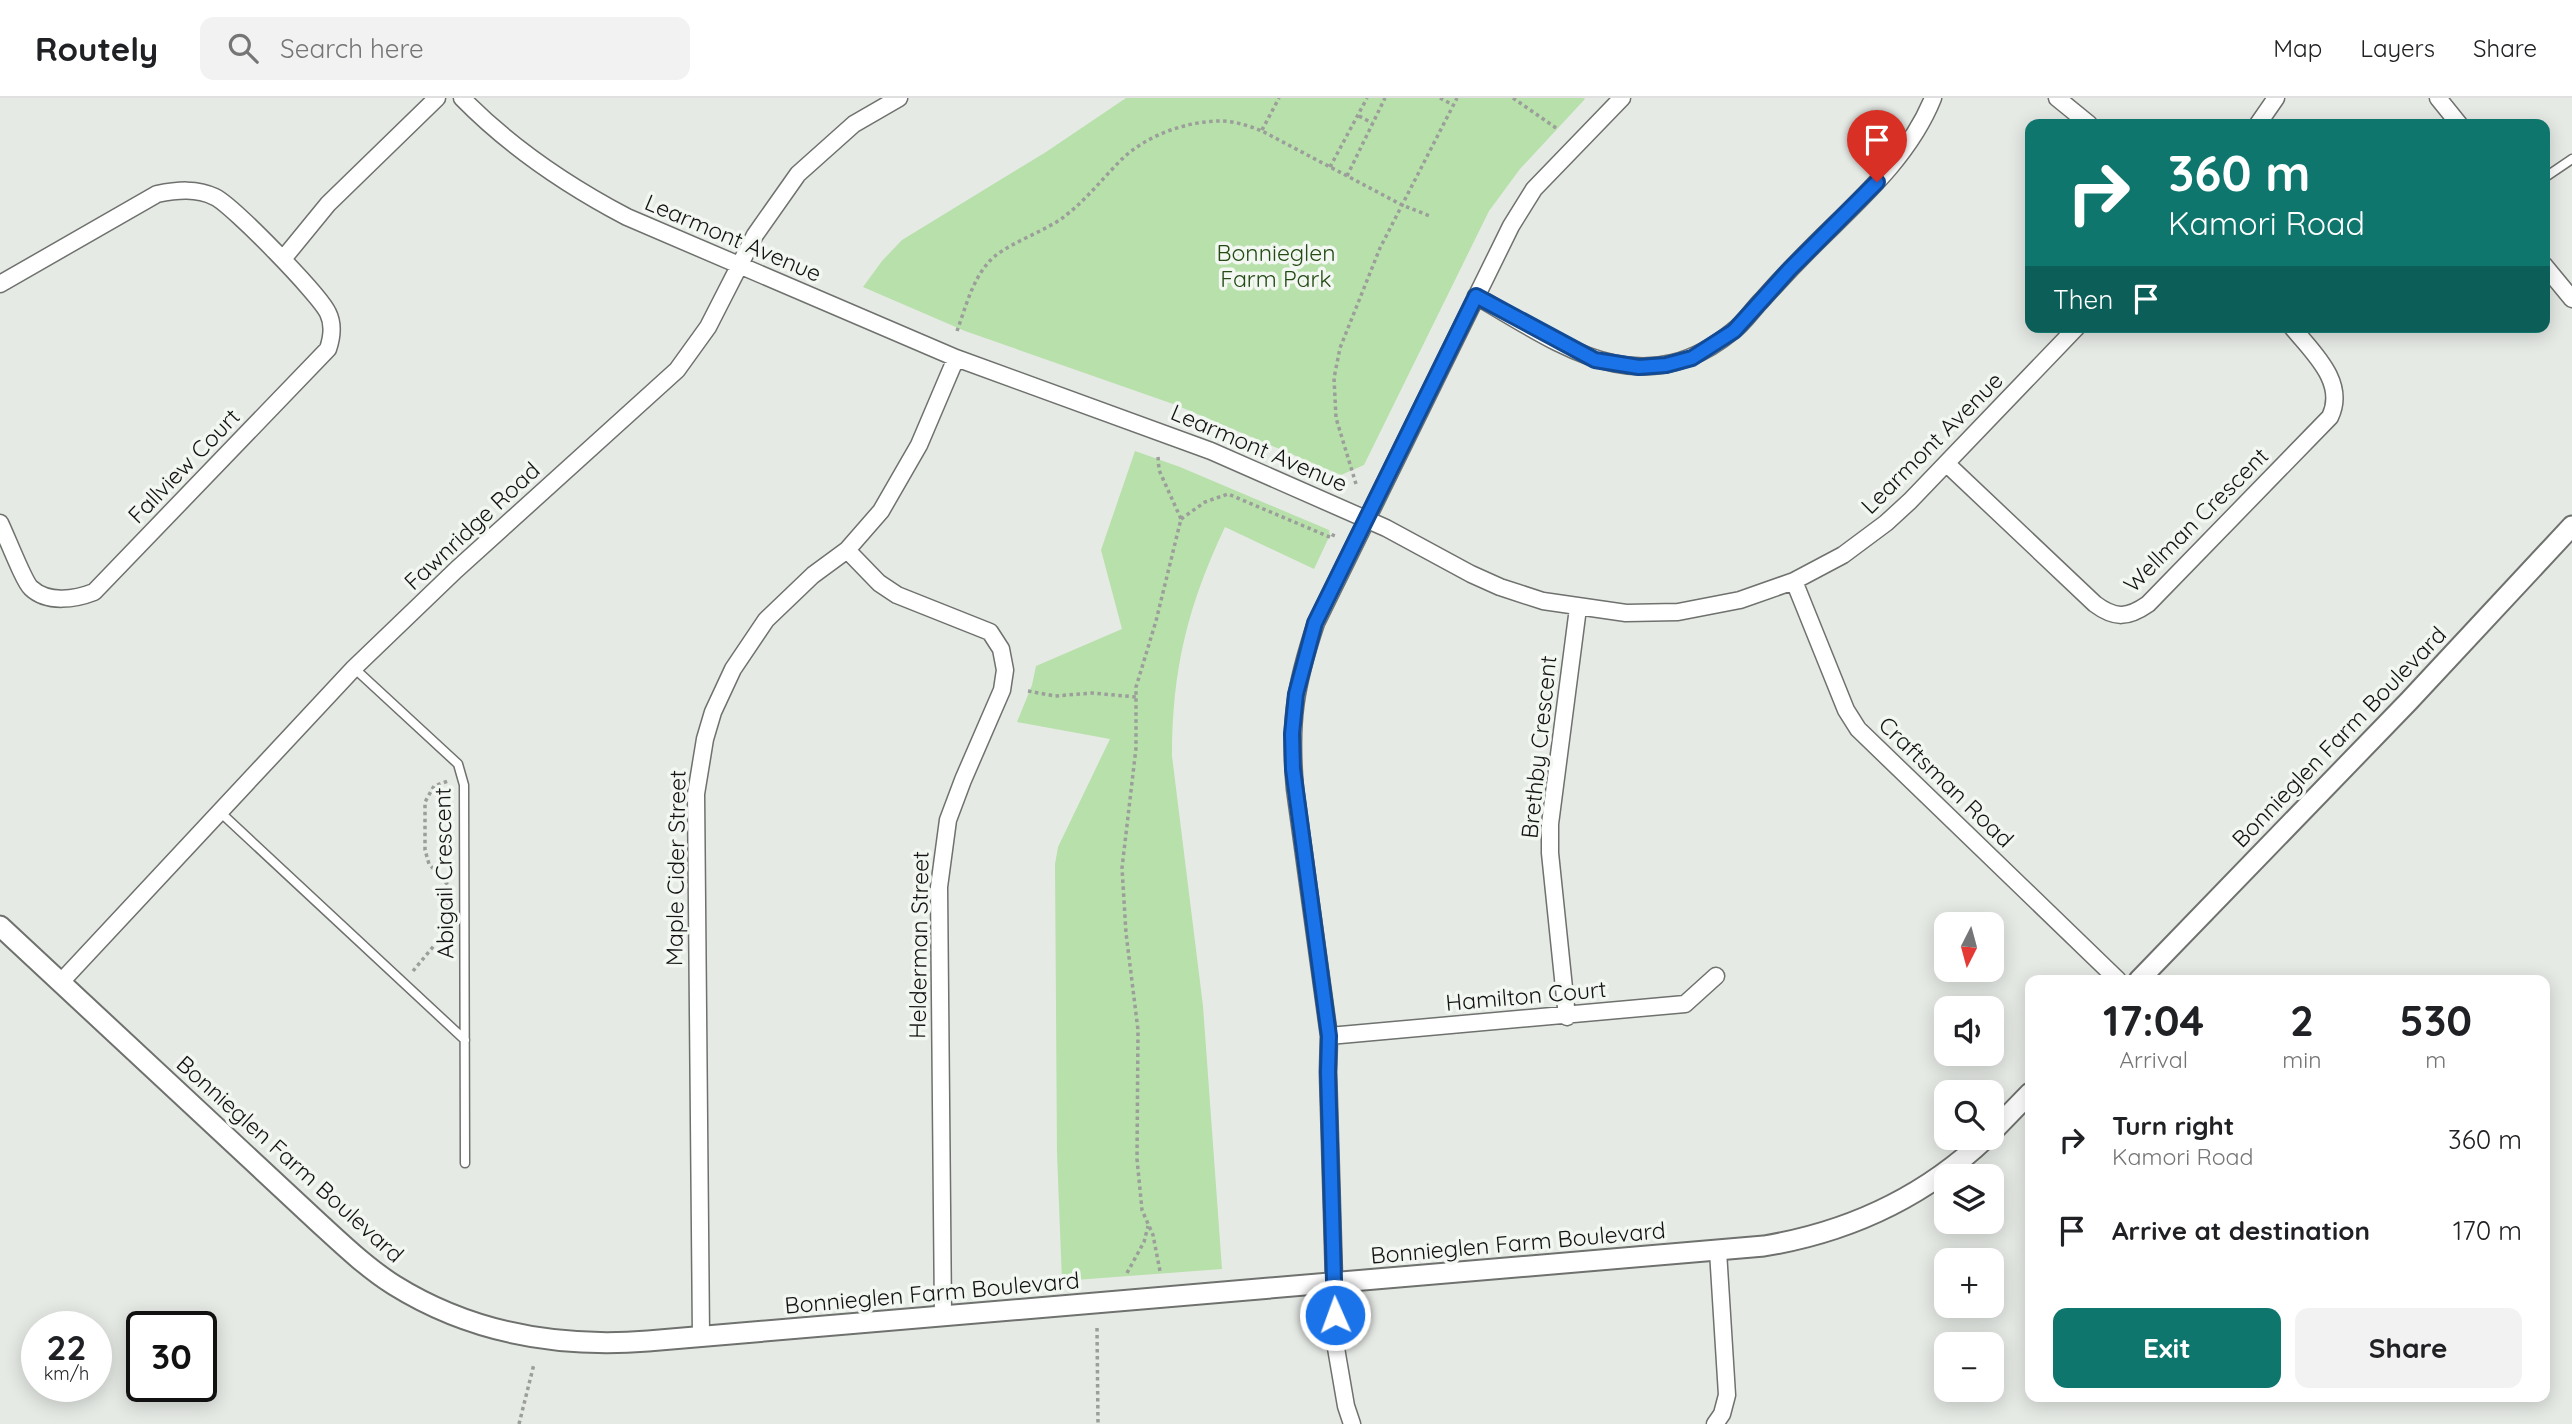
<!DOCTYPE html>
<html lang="en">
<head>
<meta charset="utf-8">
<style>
  body { margin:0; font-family:Quicksand,sans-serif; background:#f2f2f2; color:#202124; height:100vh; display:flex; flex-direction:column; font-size:26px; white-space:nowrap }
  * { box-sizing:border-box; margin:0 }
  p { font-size:23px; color:#757577 }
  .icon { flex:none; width:38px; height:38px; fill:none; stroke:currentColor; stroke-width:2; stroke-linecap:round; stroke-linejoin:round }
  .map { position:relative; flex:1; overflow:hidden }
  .side { position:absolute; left:2025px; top:877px; width:525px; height:427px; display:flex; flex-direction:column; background:#fff; border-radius:14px; box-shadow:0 4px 18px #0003 }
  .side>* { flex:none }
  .hud { position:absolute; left:2025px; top:21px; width:525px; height:214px; border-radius:14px; box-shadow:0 4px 18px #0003; background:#0f766e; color:#fff; overflow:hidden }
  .needle { width:46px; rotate:186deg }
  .fabs { position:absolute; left:1934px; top:814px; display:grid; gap:14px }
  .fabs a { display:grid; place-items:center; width:70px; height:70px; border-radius:14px; background:#fff; box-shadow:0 4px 18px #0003; font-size:35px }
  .speed { position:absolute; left:21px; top:1213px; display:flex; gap:14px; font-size:35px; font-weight:700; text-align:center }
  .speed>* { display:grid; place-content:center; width:91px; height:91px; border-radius:50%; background:#fff; box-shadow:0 4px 18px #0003; line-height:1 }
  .speed small { font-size:18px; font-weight:400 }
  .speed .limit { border:4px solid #111; border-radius:10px; background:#fff; color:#111 }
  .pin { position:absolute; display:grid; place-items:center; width:60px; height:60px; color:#fff; margin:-72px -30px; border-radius:50% 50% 50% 0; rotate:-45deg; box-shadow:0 0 7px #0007 }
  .pin .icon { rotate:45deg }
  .me { position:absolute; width:77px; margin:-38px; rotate:358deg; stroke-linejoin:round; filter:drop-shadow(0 0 5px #0008) }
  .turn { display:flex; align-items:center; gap:24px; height:147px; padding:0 28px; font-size:32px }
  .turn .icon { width:91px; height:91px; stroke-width:2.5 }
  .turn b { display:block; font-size:49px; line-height:60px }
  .then { display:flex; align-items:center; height:66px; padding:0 28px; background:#0003; gap:14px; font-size:26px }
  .eta { display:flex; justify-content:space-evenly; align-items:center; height:119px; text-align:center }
  .eta b { font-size:42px; font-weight:800; line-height:49px }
  .button { display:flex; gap:14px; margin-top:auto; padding:14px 28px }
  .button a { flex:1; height:80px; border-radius:14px; background:#0f766e; color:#fff; font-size:28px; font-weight:800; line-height:80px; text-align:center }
  .button a+a { background:#f2f2f2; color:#202124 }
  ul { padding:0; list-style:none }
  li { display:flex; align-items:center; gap:21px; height:91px; padding:0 28px }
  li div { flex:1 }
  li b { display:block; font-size:26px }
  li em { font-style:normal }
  header { display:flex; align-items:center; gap:42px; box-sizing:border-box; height:98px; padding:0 35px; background:#fff; border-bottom:2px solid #e0e0e0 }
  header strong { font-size:33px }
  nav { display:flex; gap:38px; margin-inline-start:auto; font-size:24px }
  .search { width:490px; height:63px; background:#f2f2f2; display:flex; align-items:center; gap:18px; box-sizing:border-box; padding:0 24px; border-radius:14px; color:#757577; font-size:26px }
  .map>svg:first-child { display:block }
  .green { fill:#b7e0aa }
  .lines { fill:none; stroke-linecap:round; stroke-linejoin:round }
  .service-casing { stroke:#6e716d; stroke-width:11 }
  .minor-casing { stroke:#6e716d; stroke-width:19 }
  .tertiary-casing { stroke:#6e716d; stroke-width:23 }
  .path { stroke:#9b9e9a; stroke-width:3.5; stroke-dasharray:3.5 3.5; stroke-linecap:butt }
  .service { stroke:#fff; stroke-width:8 }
  .minor { stroke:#fff; stroke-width:16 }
  .tertiary { stroke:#fff; stroke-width:19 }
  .route-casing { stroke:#114b97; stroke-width:18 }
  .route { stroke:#1a73e8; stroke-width:12 }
  .labels { text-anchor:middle; stroke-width:7; stroke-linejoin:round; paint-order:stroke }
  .street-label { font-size:23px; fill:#121312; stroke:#f3f7f2 }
  .park-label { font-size:23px; fill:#244b14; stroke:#f3f7f2 }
</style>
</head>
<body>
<header>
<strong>Routely</strong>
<div class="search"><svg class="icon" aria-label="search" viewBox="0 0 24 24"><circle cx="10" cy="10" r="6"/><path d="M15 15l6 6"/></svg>Search here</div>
<nav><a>Map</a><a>Layers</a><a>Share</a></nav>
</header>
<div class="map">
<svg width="2572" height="1326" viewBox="0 0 2572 1326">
  <rect width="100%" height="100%" fill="#e6eae5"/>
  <path class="green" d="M1126,0H1584L1585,1L1520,71L1489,113L1364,367L1341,377L1176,307L965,233L863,189L882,163L902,142L1046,54Z
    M1135,353L1180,369L1329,432L1330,437L1314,471L1225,429C1188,507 1172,571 1172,658L1203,908L1222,1171L1062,1183L1057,1055L1055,766L1058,749L1110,641L1017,624L1032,587L1036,568L1122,531L1101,452Z"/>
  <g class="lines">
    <defs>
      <path id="service" d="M2544,80L2572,61
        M354,570L458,666L464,687L465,1065
        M220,714L465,942"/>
      <path id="minor" d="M462,0C510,49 566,87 627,119L956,260L1211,353L1386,430L1471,476L1500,489L1543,503L1626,515L1678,514L1740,502L1794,483L1843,457L1886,425L1910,403L2077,229
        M2057,0L2089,26
        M2438,0L2459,26
        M2258,26L2276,0
        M283,161L328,106L437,0
        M2544,167L2572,201
        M0,186L157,96C177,92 197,90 215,99C232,107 320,197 328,215C334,227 332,239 328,251L94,494C76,501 48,506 31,490C24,484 6,437 0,425
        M1476,198C1561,247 1641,309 1733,233C1744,225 1752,212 1762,202C1778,184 1795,166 1813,148C1858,103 1909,60 1933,0
        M1947,366L2095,506C2115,521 2128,520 2148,506L2330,319C2347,284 2312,254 2292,229
        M847,452L879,485L897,497L990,534L1001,551L1005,572L1002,592L963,682L948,722L939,789L943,1218
        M1794,483L1846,612L1858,631L2118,882
        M60,885L354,570L456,472L677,272L708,229L755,137L798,76L854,26L899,0
        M1567,919L1550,755V726L1578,510
        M1329,938L1685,906L1716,878
        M701,1239L696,696L705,641L713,614L733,571L766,522L813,477L847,452L881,413L919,347L956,260
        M1352,1326L1346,1308L1336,1250L1328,974L1329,938L1295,691C1289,624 1295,588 1316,525L1511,128L1534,91L1622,0
        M1715,1326L1722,1316L1727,1297L1718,1153"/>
      <path id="tertiary" d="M0,828L319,1125C343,1147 367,1170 394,1187C471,1235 558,1250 648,1243L1764,1148C1849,1134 1923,1100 1986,1040
        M2139,882L2409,603L2572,428
        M1992,1034L2030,995"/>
    </defs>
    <use href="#service" class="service-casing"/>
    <use href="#minor" class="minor-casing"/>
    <use href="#tertiary" class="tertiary-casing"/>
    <path class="path" d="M1440,0L1453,7
      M1513,0L1559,32
      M1359,18L1372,25
      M1262,32L1279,0
      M1330,69L1367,0
      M1347,78L1385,0
      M957,233C965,211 972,183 988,165C1002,147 1045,134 1065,118C1087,101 1103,80 1122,61C1147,37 1187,23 1221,23C1235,23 1249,28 1262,33L1402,107L1430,118
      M1158,359L1159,372L1181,421L1156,523L1136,589V650L1122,770L1126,835L1138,932L1137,1061L1142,1112L1153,1137L1160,1173
      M1356,386L1336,320L1334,280L1340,250L1380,150L1457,0
      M1181,421L1205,404L1228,396L1332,440L1335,433
      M1028,593L1055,598L1092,595L1136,599
      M413,873L442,838L449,788L429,766L425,752V704L434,688L448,683
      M1127,1175L1144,1144L1148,1128
      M1097,1230L1098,1326
      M519,1326L534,1266"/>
    <use href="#service" class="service"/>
    <use href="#minor" class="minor"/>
    <use href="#tertiary" class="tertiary"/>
  </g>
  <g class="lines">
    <defs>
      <path id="route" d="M1335,1217L1328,974L1329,938L1293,671L1292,636L1296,596L1315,525L1476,198L1595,262L1639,269L1666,267L1692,260L1734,233L1789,172L1877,84"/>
    </defs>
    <use href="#route" class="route-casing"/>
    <use href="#route" class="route"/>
  </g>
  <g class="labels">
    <g class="street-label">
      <text transform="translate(733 140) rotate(23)" y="8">Learmont Avenue</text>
      <text transform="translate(1932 345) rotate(-45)" y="8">Learmont Avenue</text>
      <text transform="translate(1259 350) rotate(23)" y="8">Learmont Avenue</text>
      <text transform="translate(184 368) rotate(-46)" y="8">Fallview Court</text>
      <text transform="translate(2196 422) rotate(-45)" y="8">Wellman Crescent</text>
      <text transform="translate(472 428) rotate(-43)" y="8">Fawnridge Road</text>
      <text transform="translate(2339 639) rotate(-46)" y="8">Bonnieglen Farm Boulevard</text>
      <text transform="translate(1539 649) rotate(-84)" y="8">Brethby Crescent</text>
      <text transform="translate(1946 684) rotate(44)" y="8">Craftsman Road</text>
      <text transform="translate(676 770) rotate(-89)" y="8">Maple Cider Street</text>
      <text transform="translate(444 775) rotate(-91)" y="8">Abigail Crescent</text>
      <text transform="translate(919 847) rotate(-89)" y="8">Helderman Street</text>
      <text transform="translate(1526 898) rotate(-5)" y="8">Hamilton Court</text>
      <text transform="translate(290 1061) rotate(42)" y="8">Bonnieglen Farm Boulevard</text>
      <text transform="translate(1518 1145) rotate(-5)" y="8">Bonnieglen Farm Boulevard</text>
      <text transform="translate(932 1195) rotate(-5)" y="8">Bonnieglen Farm Boulevard</text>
    </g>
    <g class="park-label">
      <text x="1276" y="163">Bonnieglen<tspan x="1276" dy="26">Farm Park</tspan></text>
    </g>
  </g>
</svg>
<div class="fabs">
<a><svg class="needle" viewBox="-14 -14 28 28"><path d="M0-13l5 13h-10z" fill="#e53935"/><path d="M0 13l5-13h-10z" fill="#757577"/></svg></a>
<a><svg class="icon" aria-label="sound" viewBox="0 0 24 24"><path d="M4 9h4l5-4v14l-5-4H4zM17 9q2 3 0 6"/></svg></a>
<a><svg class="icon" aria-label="search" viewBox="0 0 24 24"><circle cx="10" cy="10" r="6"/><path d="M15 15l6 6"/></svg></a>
<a><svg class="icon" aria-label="layers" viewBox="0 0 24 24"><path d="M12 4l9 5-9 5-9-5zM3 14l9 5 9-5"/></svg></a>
<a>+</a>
<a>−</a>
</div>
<div class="speed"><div>22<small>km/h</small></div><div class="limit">30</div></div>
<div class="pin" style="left:1877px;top:84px;background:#d93025"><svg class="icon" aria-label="arrive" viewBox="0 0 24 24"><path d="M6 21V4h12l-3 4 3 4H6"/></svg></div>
<svg class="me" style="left:1335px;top:1217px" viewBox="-20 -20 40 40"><circle r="17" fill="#1a73e8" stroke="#fff" stroke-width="3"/><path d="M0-11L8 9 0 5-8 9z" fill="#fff"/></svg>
<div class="hud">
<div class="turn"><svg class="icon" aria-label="right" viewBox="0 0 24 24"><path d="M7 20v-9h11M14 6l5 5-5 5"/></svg><div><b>360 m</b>Kamori Road</div></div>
<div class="then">Then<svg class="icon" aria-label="arrive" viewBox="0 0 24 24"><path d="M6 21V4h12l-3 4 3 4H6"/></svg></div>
</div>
<section class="side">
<div class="eta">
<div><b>17:04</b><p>Arrival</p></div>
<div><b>2</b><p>min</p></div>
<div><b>530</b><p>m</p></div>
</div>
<ul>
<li><svg class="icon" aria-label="right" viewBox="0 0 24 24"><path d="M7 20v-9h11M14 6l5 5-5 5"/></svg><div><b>Turn right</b><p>Kamori Road</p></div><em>360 m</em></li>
<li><svg class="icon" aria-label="arrive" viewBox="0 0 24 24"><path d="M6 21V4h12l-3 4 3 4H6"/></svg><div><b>Arrive at destination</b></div><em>170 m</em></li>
</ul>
<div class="button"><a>Exit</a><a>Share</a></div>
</section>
</div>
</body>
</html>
